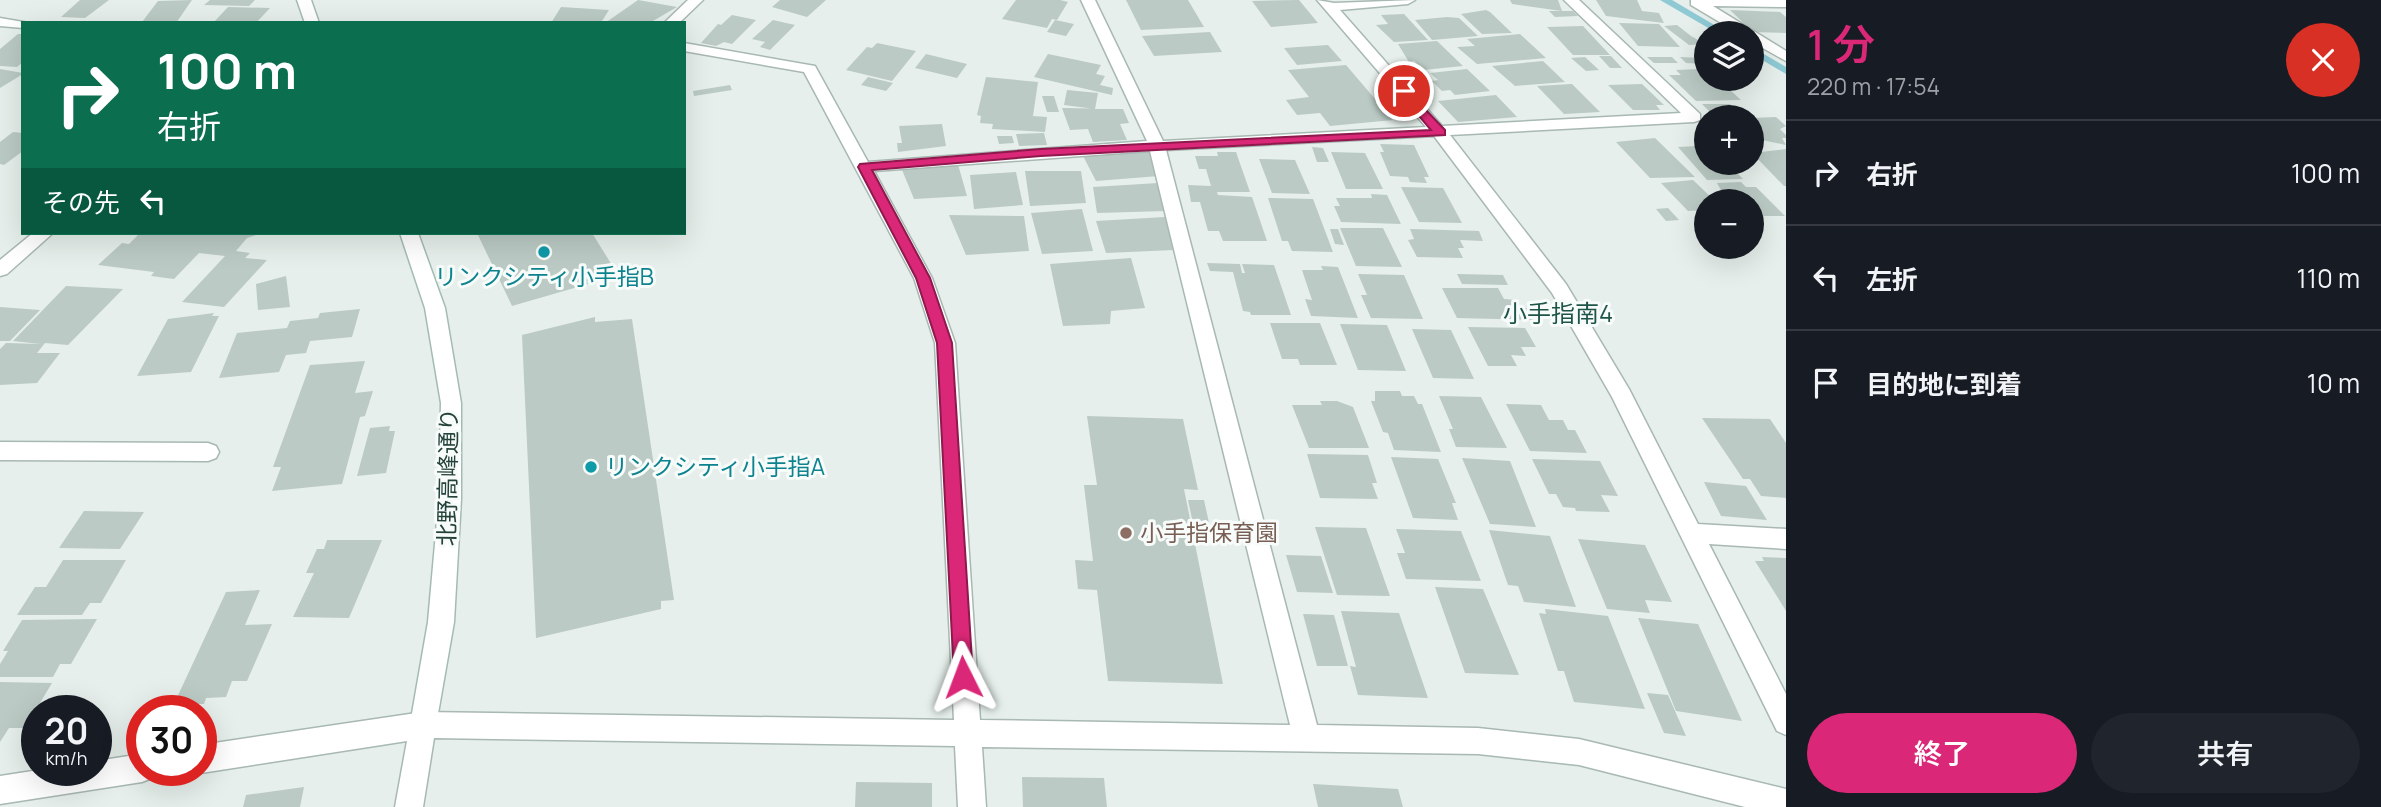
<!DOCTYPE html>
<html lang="ja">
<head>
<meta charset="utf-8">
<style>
  body { margin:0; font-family:Manrope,"Noto Sans JP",sans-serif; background:#20242c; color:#f1f3f6; height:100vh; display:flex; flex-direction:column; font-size:26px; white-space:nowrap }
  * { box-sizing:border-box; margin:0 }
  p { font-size:23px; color:#9ea1a6 }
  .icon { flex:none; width:38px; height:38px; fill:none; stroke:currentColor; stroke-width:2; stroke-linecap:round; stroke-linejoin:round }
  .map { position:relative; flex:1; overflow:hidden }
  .drawer { display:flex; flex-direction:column; background:#171b24; width:595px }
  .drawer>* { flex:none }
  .top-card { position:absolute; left:21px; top:21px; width:665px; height:214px; border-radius:0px; box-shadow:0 7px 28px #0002; background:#0b6e4f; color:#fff; overflow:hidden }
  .fabs { position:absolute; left:1694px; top:21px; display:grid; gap:14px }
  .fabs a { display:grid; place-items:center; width:70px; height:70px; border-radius:50%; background:#171b24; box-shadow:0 7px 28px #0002; font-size:35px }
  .speed { position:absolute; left:21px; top:695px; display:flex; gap:14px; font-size:35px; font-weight:700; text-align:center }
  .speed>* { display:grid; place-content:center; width:91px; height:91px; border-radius:50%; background:#171b24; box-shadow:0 7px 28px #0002; line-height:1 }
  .speed small { font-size:18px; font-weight:400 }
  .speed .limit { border:10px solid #d22; background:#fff; color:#111 }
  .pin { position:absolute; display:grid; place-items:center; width:60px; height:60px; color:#fff; margin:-30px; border:4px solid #fff; border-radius:50%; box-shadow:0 2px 7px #0007 }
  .me { position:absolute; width:77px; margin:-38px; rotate:357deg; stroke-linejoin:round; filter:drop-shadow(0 0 5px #0008) }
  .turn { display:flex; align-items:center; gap:24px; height:147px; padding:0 21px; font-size:32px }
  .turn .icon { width:91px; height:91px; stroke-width:2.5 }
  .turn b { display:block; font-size:49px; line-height:60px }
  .then { display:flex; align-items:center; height:66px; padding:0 21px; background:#0003; gap:14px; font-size:26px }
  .round { display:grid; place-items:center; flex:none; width:74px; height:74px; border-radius:37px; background:#20242c }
  .summary { display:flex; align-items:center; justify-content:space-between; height:119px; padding:0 21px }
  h1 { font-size:42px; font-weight:600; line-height:52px; color:#db2777 }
  .primary-button { display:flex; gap:14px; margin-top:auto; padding:14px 21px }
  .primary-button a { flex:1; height:80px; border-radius:42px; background:#db2777; color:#fff; font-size:28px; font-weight:600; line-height:80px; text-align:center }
  .primary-button a+a { background:#20242c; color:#f1f3f6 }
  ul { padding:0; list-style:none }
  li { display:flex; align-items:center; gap:21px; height:105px; padding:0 21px; border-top:2px solid #363941 }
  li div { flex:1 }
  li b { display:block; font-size:26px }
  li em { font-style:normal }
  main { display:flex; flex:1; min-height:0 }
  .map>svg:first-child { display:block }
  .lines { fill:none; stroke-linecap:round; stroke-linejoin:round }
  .stream { fill:#8ec9d4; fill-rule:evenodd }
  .building { fill:#bbcac4 }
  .lane-casing { stroke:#a8b8b2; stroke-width:3 }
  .street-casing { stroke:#a8b8b2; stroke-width:3 }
  .secondary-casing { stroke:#a4bbb3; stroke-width:3 }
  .lane { fill:#fff; fill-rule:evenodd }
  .street { fill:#fff; fill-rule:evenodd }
  .secondary { fill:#fff; fill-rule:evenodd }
  .route { fill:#db2777; stroke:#8e194d; stroke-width:2 }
  .culture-dot { fill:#0f9aa8; stroke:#f7fbf9; stroke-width:2.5 }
  .education-dot { fill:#8d6e63; stroke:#f7fbf9; stroke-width:2.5 }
  .labels { text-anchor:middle; stroke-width:6; stroke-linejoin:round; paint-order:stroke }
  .culture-label { font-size:23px; fill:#0d838f; stroke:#f7fbf9 }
  .street-label { font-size:23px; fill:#24423a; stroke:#f7fbf9 }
  .education-label { font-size:23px; fill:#785e54; stroke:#f7fbf9; text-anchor:start }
  .neighbourhood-label { font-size:24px; fill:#1f5548; stroke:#f7fbf9 }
</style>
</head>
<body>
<main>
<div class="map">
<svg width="1786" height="807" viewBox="0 0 1786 807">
  <rect width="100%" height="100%" fill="#e6efeb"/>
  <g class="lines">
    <path class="stream" d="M1660,0H1672L1728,33H1717Z
      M1752,47L1786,67V74L1752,54Z"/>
  </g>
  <path class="building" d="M80,0H109L85,18L61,17Z
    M192,0L176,23L142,22L158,1Z
    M210,0H255L249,6L204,5Z
    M638,0L677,7L653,21L605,23Z
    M780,0H826L807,17L772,7Z
    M1016,0H1060L1068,2L1057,20L1052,19L1047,28L1002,19Z
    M1126,0H1188L1204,27L1141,30Z
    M1299,0L1318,23L1271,27L1252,1Z
    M1510,0H1558L1562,11L1512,4Z
    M1596,0H1637L1642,11L1659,13L1664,23L1606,16Z
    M228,7L270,8L256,23H213Z
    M561,7L609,10L602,21L551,23Z
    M1486,10L1490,12L1512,33L1482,34L1461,14Z
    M1730,10L1780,12L1786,17V33L1753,32Z
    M1549,11H1573L1578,16L1555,17Z
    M1404,14L1428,40L1394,42L1376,25L1388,24L1381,15Z
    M732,15L756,20L732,44L724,42L716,46L701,43L718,24L721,25Z
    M1447,17L1459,18L1478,36L1432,40L1415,20Z
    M773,20L795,25L770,50L760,47L765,42L752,39Z
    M1055,20L1074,24L1066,36L1047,32Z
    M1619,23L1659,24L1680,47L1638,46Z
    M1677,25L1691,36L1705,44L1689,45L1664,26Z
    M1583,26L1610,55H1573L1547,27Z
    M1210,32L1222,52L1154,56L1142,36Z
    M18,34H23V62L17,67L0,66V49Z
    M1520,34L1546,58L1477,64L1457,47L1475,46L1467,39Z
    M1437,41L1463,66L1423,70L1414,61L1409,62L1398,44Z
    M877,43L916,51L892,81L846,70L867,47L872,48Z
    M1328,45L1342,61L1297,65L1284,48Z
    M926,54L967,64L957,78L915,68Z
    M1048,54L1101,65L1096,74L1105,76L1100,85L1113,88L1112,95L1034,77Z
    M1599,56H1611L1622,68H1610Z
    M1585,57L1599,70L1586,71L1571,58Z
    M1647,57H1672L1678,63H1654Z
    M1680,57L1706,58V64L1686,63Z
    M1543,61L1565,82L1515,86L1492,66Z
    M1346,65L1393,120L1330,126L1320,113L1297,115L1286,100L1309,97L1288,70Z
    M0,69L23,73V74L0,88Z
    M1467,69L1490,91L1455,95L1450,90L1442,91L1432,81L1438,80L1430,73Z
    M1701,69L1706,79H1718L1741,100L1696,101L1669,75H1681L1676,70Z
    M868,77L893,83L886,91L861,85Z
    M986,77L1038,82L1033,116L1047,117L1045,132L992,129L993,124L980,123L981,116L977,115Z
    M1572,84L1600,112L1564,114L1537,86Z
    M1642,84L1664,105H1656L1660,110H1633L1608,85Z
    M730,85L732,90L694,96L693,91Z
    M1067,90L1098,93L1095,109L1064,105Z
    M1496,95L1517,117L1458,122L1438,101Z
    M1042,96H1054L1059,112H1047Z
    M1702,104H1730L1737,111L1710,112Z
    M1062,108L1123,109L1129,123L1120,124L1127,140L1093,142L1088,129L1070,130Z
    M1776,117L1786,126L1780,129L1786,135V138H1782L1786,145L1752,138V118Z
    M942,124L946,146L898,152L897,143H902L899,126Z
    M13,132L23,133V151L4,165L0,164V142Z
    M1044,133L1047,145L1019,146L1016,134Z
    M997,136H1012L1014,143L999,144Z
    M1655,138L1695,177L1650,178L1616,142Z
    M1380,144L1414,145L1429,177H1424L1427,183L1410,182L1408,177L1390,176L1380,152H1384Z
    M1694,144H1706V163H1727L1743,179L1707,180L1678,147L1697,146Z
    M1312,147L1323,148L1329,162H1317Z
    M1786,149V186H1784L1752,153Z
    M1154,150L1159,176L1096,181L1082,154Z
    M1217,152H1236L1250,192H1217L1218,195L1252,197L1267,241H1223L1219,231H1208L1200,202H1191L1188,185L1211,186L1206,169H1199L1195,156H1218Z
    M1331,152L1365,153L1383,189H1346Z
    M1259,159L1295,160L1310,194L1272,193Z
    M957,161L967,196L914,199L900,165Z
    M1025,171H1081L1086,203L1030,206Z
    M1016,172L1023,205L974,209L970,175Z
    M1693,180L1715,201H1706V210L1688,211L1661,183Z
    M1741,182L1746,187H1756L1785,216H1752V201H1726L1717,192H1722L1717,183Z
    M1158,183L1166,211L1097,213L1093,187Z
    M1401,187L1443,188L1462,223L1419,222Z
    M1371,194L1387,195L1401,224L1341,222L1334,206H1340L1336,198H1372Z
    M1268,198L1313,199L1333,252L1292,251L1288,241H1282Z
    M1668,208L1679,220L1666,221L1656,209Z
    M1082,209L1093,251L1042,254L1031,213Z
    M949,215L1024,216L1029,251L966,255Z
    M1165,217L1174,250L1106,253L1096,221Z
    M1340,228H1383L1402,267L1356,266Z
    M1330,229H1338L1344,245L1335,244Z
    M1410,229L1479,231L1483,241L1460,240L1464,248H1458L1463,258L1417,257L1408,240L1414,239Z
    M140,233H262L247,238L236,251L250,253L245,258L267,260L224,307L182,302L225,256L199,253L174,279L151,276L154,272L98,265L122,243L129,244Z
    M477,233H592L615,270L587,281L588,284L512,306Z
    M1131,258L1145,308L1111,311L1110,324L1063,326L1050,264Z
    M1207,263L1240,264L1242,273H1245L1242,264L1274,265L1291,315H1251L1250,312L1243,311L1233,272L1210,271Z
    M1321,266L1338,267L1358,318L1311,316L1305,299L1312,300L1302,270H1323Z
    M1358,274L1404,275L1423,319L1371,318L1361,295H1367Z
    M1457,274L1503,275L1508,285L1462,284Z
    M286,276L290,307L258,310L256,284Z
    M66,286L123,289L68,345L45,343L37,353H60L37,383L0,385V349L6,343L41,344L13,341Z
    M1442,288H1498L1504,299L1516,300L1520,308H1528L1534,320L1457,318Z
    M0,307L40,310L10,341H0Z
    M360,309L352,337L310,341L306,353L286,355L279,372L219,378L237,333L287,328L290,321L318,318L320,313Z
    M214,313L212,316H219L191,372L137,376L168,319Z
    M595,317V322L632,319L674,600L661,601V609L536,638L522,335Z
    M1270,323H1320L1337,365H1300L1298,359H1282Z
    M1340,324L1387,325L1406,371L1358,370Z
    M1468,327L1525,328L1536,347H1521L1526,356L1511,355L1517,366H1488Z
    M1412,329L1451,330L1474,379L1433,378Z
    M365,361L355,393L373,391L365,416L360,417L342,484L272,491L281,467H273L310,365Z
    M1375,391H1400L1402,396H1414L1418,404H1422L1441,452L1394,450L1388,433L1383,432L1371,401H1375Z
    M1439,396L1481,397L1507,448L1456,447L1449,429H1453Z
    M1320,401H1337L1353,407L1369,448H1309L1292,405H1322Z
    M1506,404L1541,405L1549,420H1563L1568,430H1575L1587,453L1530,451Z
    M1087,416L1183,419L1198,490L1184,489L1223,684L1108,681L1097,590L1078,589L1075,560L1093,561L1084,485H1097Z
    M1702,418L1770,419L1786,443V498L1761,496L1750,479H1743Z
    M390,426L389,431H395L386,473L357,476L370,428Z
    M1307,454L1368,455L1377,483H1372L1378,499L1320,498Z
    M1391,457L1438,459L1456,503H1452L1458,520L1413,518Z
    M1462,458L1510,461L1536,527L1490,524Z
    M1532,459L1600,461L1618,496L1601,495L1610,512L1576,511L1575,508L1563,507L1556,494H1549Z
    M1704,482L1746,486L1767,520L1721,516Z
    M1188,500H1204L1211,532L1195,533Z
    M84,511L144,512L120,549L59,548Z
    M1315,527L1366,528L1390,596L1337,595Z
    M1396,529L1461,531L1481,581L1406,579L1397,553H1405Z
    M1489,530L1550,536L1576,607L1524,602L1518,586L1508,585Z
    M1578,539L1645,545L1672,602L1645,600L1650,613L1607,609Z
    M327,540H382L349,618L293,617L314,573H306L317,549H324Z
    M1286,555L1321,556L1333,593L1297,592Z
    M1762,557L1786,558V611L1755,561H1764Z
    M63,560H126L101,603H90L82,615H17L35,587H46Z
    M1435,587L1483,589L1519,675L1465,673Z
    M260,590L245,625L272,624L247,681H232L226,697L206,698L204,704H174L226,592Z
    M1545,609L1608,616L1645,709L1574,702L1564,671H1558L1539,613L1546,614Z
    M1341,611L1399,613L1428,698L1358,695L1350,666L1356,667Z
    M1303,614L1334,615L1348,666H1317Z
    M1638,618L1698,624L1742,721L1676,711Z
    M97,619L71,664H60L53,677H0V664L8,651H3L22,620Z
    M0,682L52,683L25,728H9L0,742Z
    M1647,693L1668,695L1686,736L1664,733Z
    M1022,777L1104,778L1107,807H1023Z
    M856,782L932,783V807H855Z
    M1313,784L1398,789L1403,807H1318Z
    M304,787L300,807H243L246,795Z"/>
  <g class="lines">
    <defs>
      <path id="lane" d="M0,442L208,443L216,446L219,452L216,458L208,461L0,460Z"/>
      <path id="street" d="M688,0H703L679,23H664Z
        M1081,0H1095L1163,141L1426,127L1317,0L1334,3L1415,0L1408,4L1340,10L1442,126L1681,113L1564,0H1579L1700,114V120L1694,122L1450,135L1566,284L1629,389L1698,524L1786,529V549L1709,544L1786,694V735L1777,731L1612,397L1552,293L1434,136L1166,150L1317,725L1478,728L1579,739L1786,789V807H1745L1579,765L1478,754L982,747L986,807H958L955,746L434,738L423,807H395L407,741L201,773L195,770H201V745L423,712L954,720L935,343L914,278L804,72L684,51V43L815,66L868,162L1147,141ZM1150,151L1290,725L980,720L955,343L932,278L874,171Z
        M1691,0H1786V7L1713,6L1786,51V61L1752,42V33H1738L1691,5Z
        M0,18L29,23H23V28L0,26Z
        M33,233H53L7,274L0,276V260Z
        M142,754V770H155L152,778L142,782L0,804V776L39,770H96V761Z"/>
      <path id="secondary" d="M297,0H311L319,23H305Z
        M400,233H418L445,308L461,403V499L454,622L436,725L433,734L423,738L413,734L410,725L428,622L439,499L441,403L425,308Z"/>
    </defs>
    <use href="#lane" class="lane-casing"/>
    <use href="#street" class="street-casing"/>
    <use href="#secondary" class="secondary-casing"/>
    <use href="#lane" class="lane"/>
    <use href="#street" class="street"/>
    <use href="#secondary" class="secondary"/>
  </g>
  <path class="route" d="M1404,87L1445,130V135L1041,156L872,170L930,278L952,343L973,677L970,683L963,686L956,683L954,677L937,343L916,278L858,167L860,164L1041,149L1431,130L1398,91Z"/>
  <g class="culture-dot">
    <circle cx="544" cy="252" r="7"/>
    <circle cx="591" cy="467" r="7"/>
  </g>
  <circle class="education-dot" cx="1126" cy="533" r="7"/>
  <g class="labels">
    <g class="culture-label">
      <text x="544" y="285">リンクシティ小手指B</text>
      <text x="605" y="475" text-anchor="start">リンクシティ小手指A</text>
    </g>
    <g class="street-label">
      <text transform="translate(448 477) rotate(-89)" y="8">北野高峰通り</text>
    </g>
    <g class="education-label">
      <text x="1140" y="541">小手指保育園</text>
    </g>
    <g class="neighbourhood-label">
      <text x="1558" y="322">小手指南4</text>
    </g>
  </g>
</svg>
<div class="fabs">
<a><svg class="icon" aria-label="layers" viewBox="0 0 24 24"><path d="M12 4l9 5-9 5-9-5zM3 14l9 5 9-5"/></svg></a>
<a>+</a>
<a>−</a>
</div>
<div class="speed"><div>20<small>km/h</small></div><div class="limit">30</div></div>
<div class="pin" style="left:1404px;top:91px;background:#d93025"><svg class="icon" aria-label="arrive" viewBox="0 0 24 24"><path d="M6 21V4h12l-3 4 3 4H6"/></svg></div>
<svg class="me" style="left:963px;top:677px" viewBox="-20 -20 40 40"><path d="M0-17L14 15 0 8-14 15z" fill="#db2777" stroke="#fff" stroke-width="4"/></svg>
<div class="top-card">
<div class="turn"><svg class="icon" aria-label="right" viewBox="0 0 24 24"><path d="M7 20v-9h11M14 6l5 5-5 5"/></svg><div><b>100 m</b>右折</div></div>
<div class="then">その先<svg class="icon" aria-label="left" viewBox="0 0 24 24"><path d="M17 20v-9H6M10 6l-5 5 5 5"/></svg></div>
</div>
</div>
<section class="drawer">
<div class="summary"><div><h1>1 分</h1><p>220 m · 17:54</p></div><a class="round" style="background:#d93025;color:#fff"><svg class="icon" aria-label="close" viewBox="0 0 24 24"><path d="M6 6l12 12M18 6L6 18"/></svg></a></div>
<ul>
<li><svg class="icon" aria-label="right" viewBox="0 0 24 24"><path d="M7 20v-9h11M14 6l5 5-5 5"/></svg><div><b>右折</b></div><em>100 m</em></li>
<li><svg class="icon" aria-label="left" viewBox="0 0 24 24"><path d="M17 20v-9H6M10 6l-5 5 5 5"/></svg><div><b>左折</b></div><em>110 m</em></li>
<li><svg class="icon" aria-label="arrive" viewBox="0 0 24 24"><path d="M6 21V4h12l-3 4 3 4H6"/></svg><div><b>目的地に到着</b></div><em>10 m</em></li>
</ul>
<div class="primary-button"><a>終了</a><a>共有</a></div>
</section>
</main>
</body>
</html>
